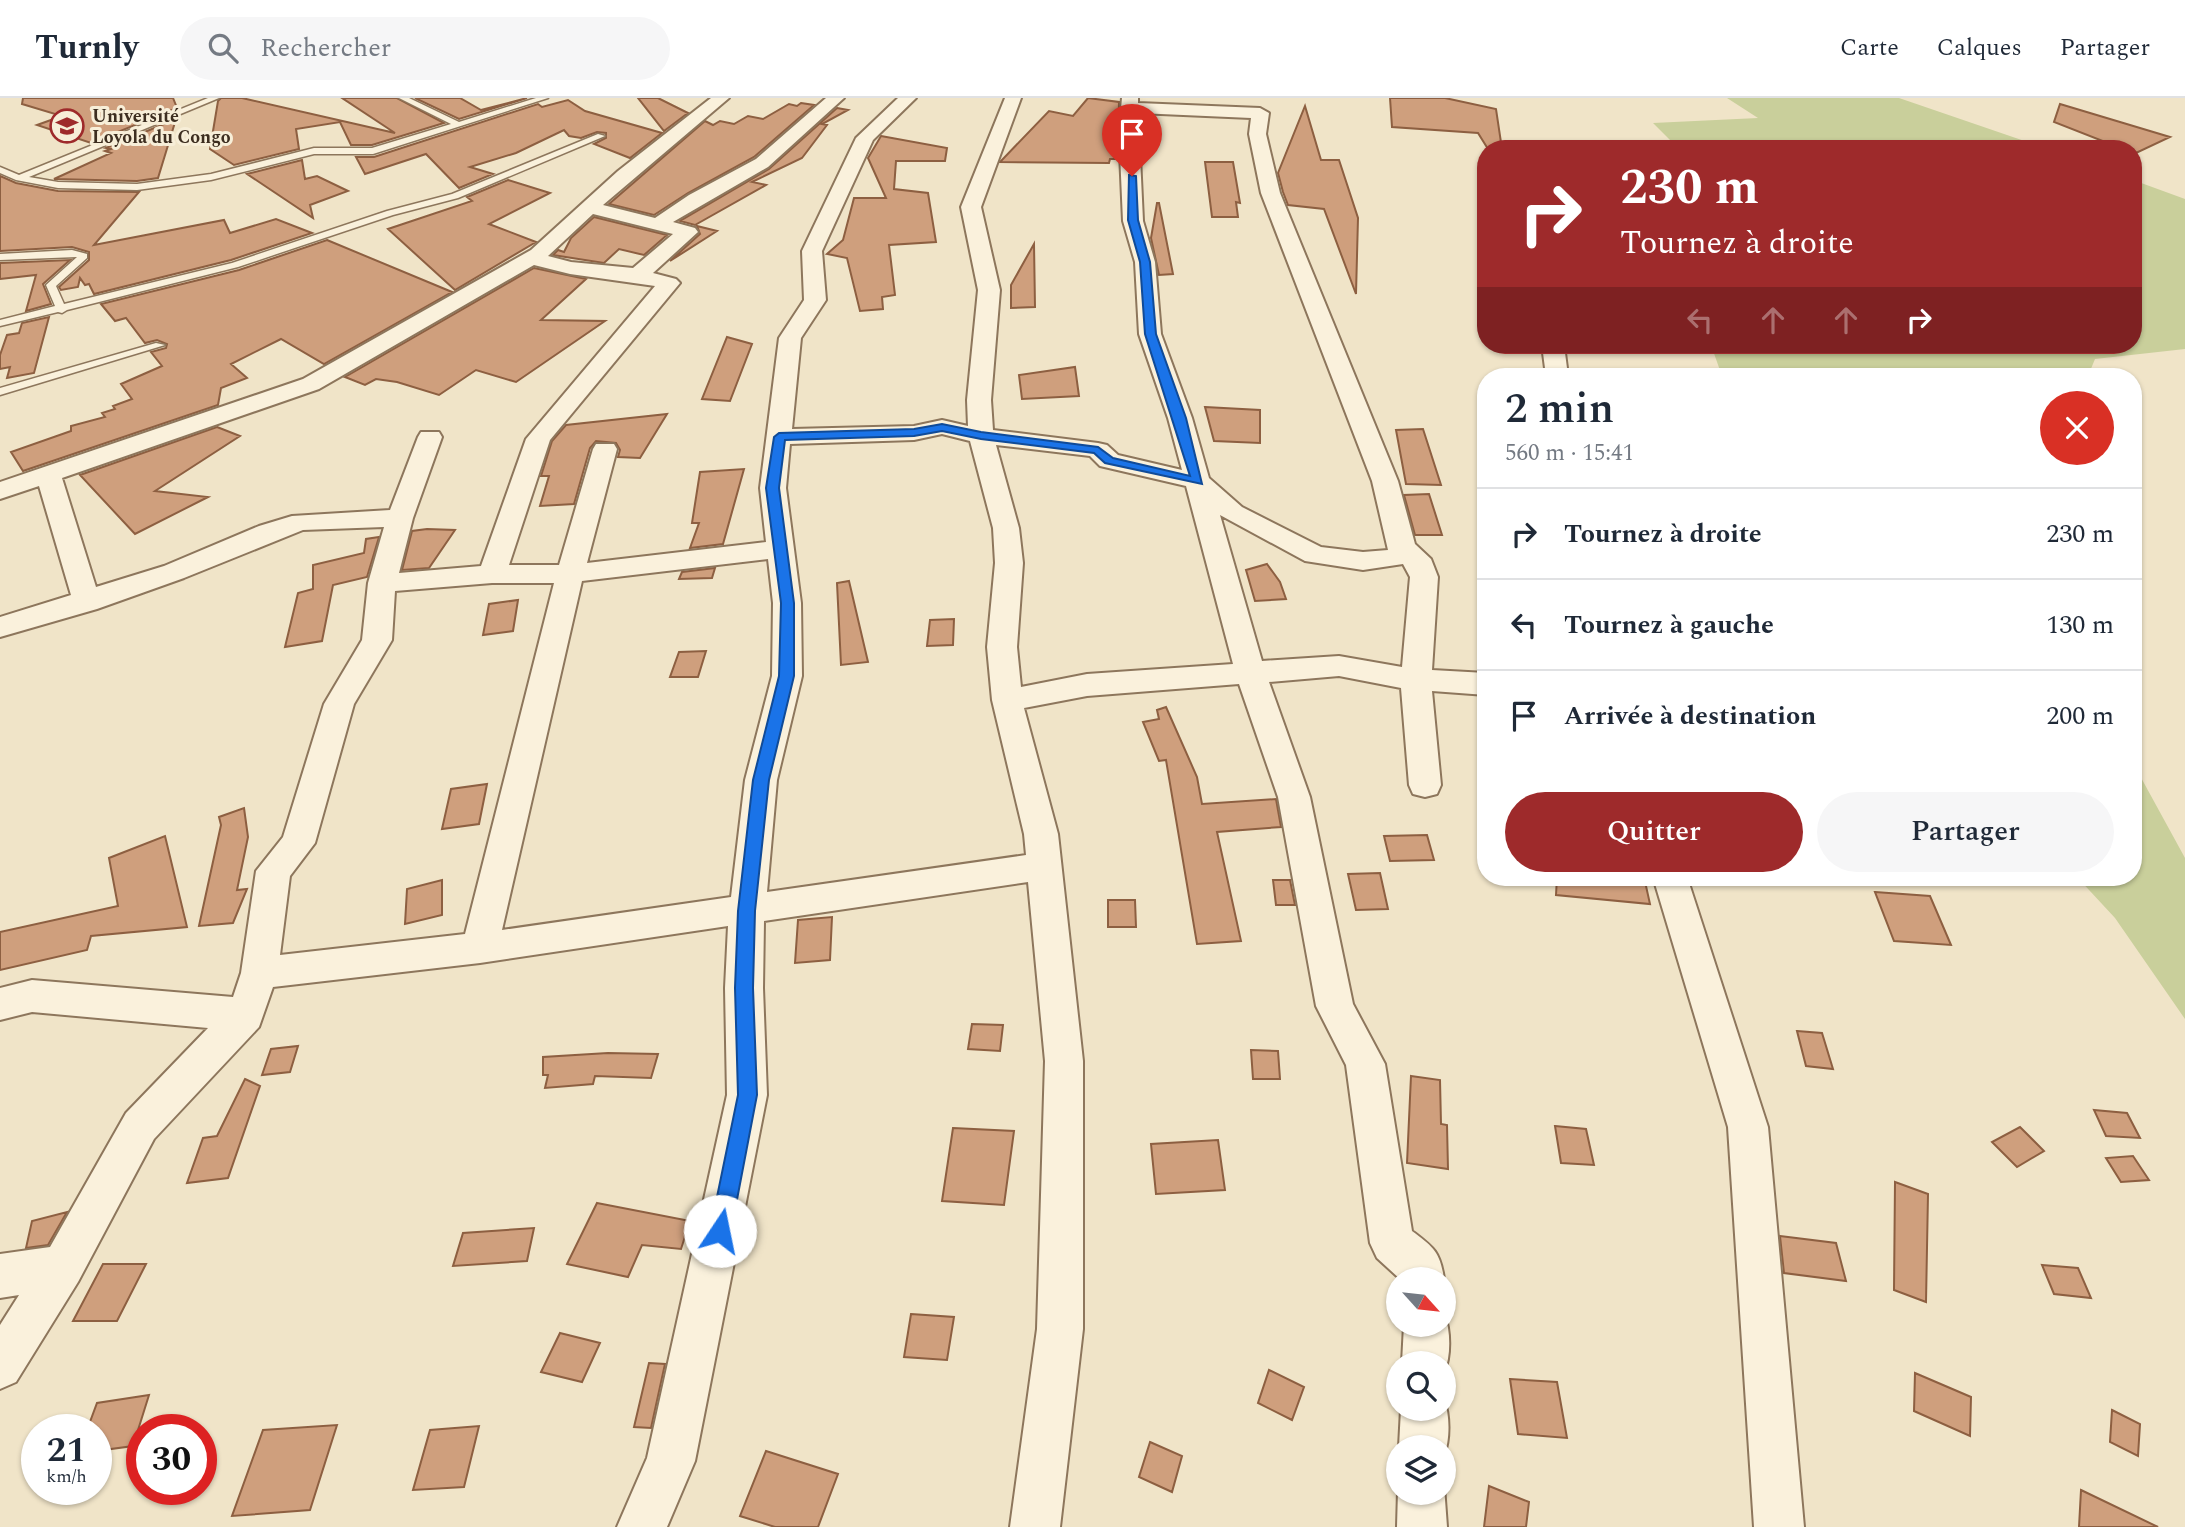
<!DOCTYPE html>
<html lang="fr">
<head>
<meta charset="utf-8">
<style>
  body { margin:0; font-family:Spectral,serif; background:#f6f6f7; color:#1f2937; height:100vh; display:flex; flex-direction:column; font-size:26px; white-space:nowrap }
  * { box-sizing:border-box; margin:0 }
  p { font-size:23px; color:#747a83 }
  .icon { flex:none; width:38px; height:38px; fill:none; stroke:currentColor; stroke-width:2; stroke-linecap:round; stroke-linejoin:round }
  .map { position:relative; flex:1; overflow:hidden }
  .sheet { position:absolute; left:1477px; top:270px; width:665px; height:518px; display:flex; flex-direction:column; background:#fff; border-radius:28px; box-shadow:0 2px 5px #0004 }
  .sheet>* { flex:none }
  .guide { position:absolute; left:1477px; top:42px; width:665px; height:214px; border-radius:28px; box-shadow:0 2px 5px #0004; background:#9e2a2b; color:#fff; overflow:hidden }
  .needle { width:46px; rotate:117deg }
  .buttons { position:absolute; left:1386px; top:1169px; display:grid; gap:14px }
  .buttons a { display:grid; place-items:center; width:70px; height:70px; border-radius:50%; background:#fff; box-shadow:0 2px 5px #0004; font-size:35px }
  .speed { position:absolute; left:21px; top:1316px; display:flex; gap:14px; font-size:35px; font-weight:700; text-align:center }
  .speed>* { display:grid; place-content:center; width:91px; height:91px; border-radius:50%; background:#fff; box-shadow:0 2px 5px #0004; line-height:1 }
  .speed small { font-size:18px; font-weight:400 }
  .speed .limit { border:10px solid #d22; background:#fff; color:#111 }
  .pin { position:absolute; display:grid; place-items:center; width:60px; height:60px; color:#fff; margin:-72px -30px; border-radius:50% 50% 50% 0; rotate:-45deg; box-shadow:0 0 7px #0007 }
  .pin .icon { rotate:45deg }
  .me { position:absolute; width:77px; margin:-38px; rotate:11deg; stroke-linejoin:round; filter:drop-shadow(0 0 5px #0008) }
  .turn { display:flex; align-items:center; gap:24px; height:147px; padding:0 28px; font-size:32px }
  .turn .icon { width:91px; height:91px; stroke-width:2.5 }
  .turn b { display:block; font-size:49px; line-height:60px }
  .lanes { display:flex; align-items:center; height:66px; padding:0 28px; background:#0003; justify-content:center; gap:35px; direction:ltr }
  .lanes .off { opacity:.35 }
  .round { display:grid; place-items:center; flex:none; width:74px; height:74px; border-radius:37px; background:#f6f6f7 }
  .head { display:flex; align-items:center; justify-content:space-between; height:119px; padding:0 28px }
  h1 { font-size:42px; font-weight:600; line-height:52px }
  .action { display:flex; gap:14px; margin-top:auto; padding:14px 28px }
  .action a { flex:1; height:80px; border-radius:42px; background:#9e2a2b; color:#fff; font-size:28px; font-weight:600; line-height:80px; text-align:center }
  .action a+a { background:#f6f6f7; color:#1f2937 }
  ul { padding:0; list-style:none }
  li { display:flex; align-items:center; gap:21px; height:91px; padding:0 28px; border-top:2px solid #e0e1e3 }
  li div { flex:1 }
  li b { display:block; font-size:26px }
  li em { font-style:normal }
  header { display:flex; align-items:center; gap:42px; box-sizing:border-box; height:98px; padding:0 35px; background:#fff; border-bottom:2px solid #e0e1e3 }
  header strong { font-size:33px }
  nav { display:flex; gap:38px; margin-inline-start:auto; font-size:24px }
  .search { width:490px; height:63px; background:#f6f6f7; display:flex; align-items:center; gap:18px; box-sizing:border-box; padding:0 24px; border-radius:38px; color:#747a83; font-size:26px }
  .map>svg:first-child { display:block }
  .green { fill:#c9cf9b }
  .building { fill:#cf9f7d; stroke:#8d5f41; stroke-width:2 }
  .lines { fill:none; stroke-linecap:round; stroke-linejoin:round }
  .service-casing { stroke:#8d765c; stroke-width:3 }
  .minor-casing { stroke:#8d765c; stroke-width:4 }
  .service { fill:#faf1dc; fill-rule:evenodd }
  .minor { fill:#faf1dc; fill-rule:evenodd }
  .route { fill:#1a73e8; stroke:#114b97; stroke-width:2 }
  .labels { text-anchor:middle; stroke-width:6; stroke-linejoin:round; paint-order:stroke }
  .far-poi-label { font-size:18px; font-weight:bold; fill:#3d2e20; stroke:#f7eed8; text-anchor:start }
</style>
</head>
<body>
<header>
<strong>Turnly</strong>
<div class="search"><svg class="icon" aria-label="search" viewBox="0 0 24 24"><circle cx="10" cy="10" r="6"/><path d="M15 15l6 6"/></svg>Rechercher</div>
<nav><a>Carte</a><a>Calques</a><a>Partager</a></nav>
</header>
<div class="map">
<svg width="2185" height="1429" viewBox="0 0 2185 1429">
  <rect width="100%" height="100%" fill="#f0e4c8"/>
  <path class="green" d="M1727,0H1899L2048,51H1679L1653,25L1758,20Z
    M2133,82L2185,101V251L2095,261L2088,278H1722L1711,247H2133Z
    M2133,665L2185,760V921L2115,820L2077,779H2133Z"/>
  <path class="building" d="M23,0H173L177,10L91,45L37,27L62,18L22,6Z
    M221,0H242L395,35L342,0H397L444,25L372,47H351L340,24L296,31L299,51L234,67L210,51L218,3Z
    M415,0H460L481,12L527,0L459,21Z
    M638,0H658L688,15L664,33Z
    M1088,0L1119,4L1118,61H1110L1109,65L1000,64L1049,13L1073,18Z
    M1390,0H1445L1496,11L1502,51H1488L1478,35L1392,29Z
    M568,2L585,13L662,35L630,60L594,46L606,40V35L597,34L581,40L569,38L564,32L516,55L470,69L493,76L459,90L426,56L365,76L356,59H374L538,6L542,9Z
    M801,5L814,7L754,59L688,95L654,117L609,106L705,23L713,27L720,23L734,26L748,18L763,21L789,6L797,8Z
    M2060,6L2170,39L2136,55L2133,51H2123L2054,24Z
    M1305,8L1321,62H1339L1358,120L1356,196L1324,111L1288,107L1283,94L1278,75Z
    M837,10L848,12L822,26L827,27L802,60L752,84L766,87L695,127L680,123L769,71Z
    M176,21L158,80L137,83L54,81L111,55L105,53L111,51L106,50Z
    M881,38L947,50L945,63H896L894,91L928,95L936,144L889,147L895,197L882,199L883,211L860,213L847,160L827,156L843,142L854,100H886L868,60Z
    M302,62L305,81L317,78L348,93L310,107L313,120L247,76Z
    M1205,64H1233L1240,105L1236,104L1238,119H1212Z
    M0,78L16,85L58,93L139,94L94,147L224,122L230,135L276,121L312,135L231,162L94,196L89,186L85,187L80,180L78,189L61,192L59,189L89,162V154L72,149L0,153Z
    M508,82L550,95L489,126L536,144L455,192L388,131L472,103L467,99Z
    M1157,105H1159L1173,176L1159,177L1151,140Z
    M594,119L667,137L644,157L619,151L604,165L553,157L558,152L564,154L571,140Z
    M697,128L717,133L670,163L700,136Z
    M327,142L452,194L324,266L281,241L231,266L247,280L221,290L218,307L23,373L11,354L71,333V328L105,319L102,315L115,311L113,308L132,301L121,286L162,268L151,254L166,250L167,246L157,242L145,245L126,220L115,223L101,206L239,172Z
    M1034,146L1035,209L1011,210V187Z
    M70,162L43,186L51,206L26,213L36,177L0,181V165Z
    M534,170L586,181L541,222L605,223L516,284L476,272L439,297L397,284L376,281L365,287L345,279Z
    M49,219L34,275L7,280L10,269L0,271V257L7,237L19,235L22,225Z
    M727,239L752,246L730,303L702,301Z
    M1075,269L1079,298L1022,301L1019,277Z
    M1205,309L1260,312V345L1214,343Z
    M667,316L640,360L618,359L620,352L616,345L596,343L590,350L574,406L540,408L549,378H541L552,343L566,327Z
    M217,329L240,338L155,393L208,399L135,436L80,377Z
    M1423,331L1441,387L1406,386L1396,332Z
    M744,371L723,446L690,450L699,425H692L700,374Z
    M1429,396L1442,437H1415L1404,397Z
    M427,431L455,432L429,470L402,472L412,433Z
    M379,439L367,479L333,487L322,543L285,549L298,495L313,491V467L364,455L366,441Z
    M1267,466L1280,484L1286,501L1255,503L1246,472Z
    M715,470L712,480L679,481L682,474Z
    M849,483L868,564L841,567L837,485Z
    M518,502L513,533L483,537L489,506Z
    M954,521L953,547L927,548L930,522Z
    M706,553L698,579H670L679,554Z
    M1166,609L1197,679L1202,706L1276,701L1281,729L1217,734L1241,843L1197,846L1166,662L1159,663L1143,624L1159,621L1157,612Z
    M487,686L479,726L442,731L451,691Z
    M244,710L248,739L237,792L247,791L233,825L199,828L221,727L219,719Z
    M1427,737L1434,762L1390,763L1384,738Z
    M165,738L187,829L91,838L87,852L0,872V834L118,808L109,760Z
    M1380,775L1388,811L1356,812L1348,776Z
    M1557,779H1644L1650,806L1556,797Z
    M442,782V817L405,826L407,791Z
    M1273,782H1290L1295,807H1276Z
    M1875,794L1930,798L1951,847L1894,843Z
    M1108,802H1135L1136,829H1108Z
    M832,819L830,862L795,865L798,822Z
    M972,926L1003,927L1000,953L968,951Z
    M1797,933L1822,935L1833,971L1806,968Z
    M298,948L290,974L262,977L271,951Z
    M1251,952L1278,953L1280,981H1253Z
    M608,955L658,956L651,980L595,978L593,986L545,990L548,977H543V959Z
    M1411,978L1440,982L1441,1026L1447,1027L1448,1071L1407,1065Z
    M245,981L260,988L228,1080L187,1085L203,1040L217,1038Z
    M2094,1012L2127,1015L2140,1040L2106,1038Z
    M1555,1028L1586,1031L1594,1067L1561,1065Z
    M2020,1029L2044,1053L2017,1069L1992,1044Z
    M953,1030L1014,1033L1004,1107L942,1103Z
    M1218,1042L1225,1092L1156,1096L1151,1046Z
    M2133,1058L2149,1082L2121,1084L2106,1060Z
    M1895,1084L1928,1096L1926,1204L1894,1192Z
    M597,1105L690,1123L681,1151L642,1147L628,1179L567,1166Z
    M67,1114L48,1147L26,1150L32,1123Z
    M534,1130L527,1163L453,1168L463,1135Z
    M1780,1138L1836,1145L1846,1183L1784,1175Z
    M103,1166H146L117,1223H73Z
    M2042,1167L2078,1170L2091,1200L2054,1196Z
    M911,1216L954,1219L947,1262L904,1259Z
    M560,1235L600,1245L582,1284L541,1274Z
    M649,1265L665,1266L651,1330L634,1329Z
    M1269,1272L1304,1289L1292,1322L1258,1305Z
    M1915,1275L1971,1299L1970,1338L1914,1313Z
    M1510,1281L1557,1284L1567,1340L1518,1336Z
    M149,1297L133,1348L96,1353V1332H87L97,1305Z
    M2112,1312L2140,1326L2138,1358L2110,1344Z
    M337,1327L310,1412L232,1418L263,1332Z
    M479,1328L464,1389L413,1392L430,1332Z
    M1150,1344L1182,1358L1172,1394L1139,1379Z
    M766,1353L838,1376L818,1429H775L740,1418Z
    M1489,1388L1529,1404L1526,1429H1484Z
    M2081,1392L2158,1429H2079Z"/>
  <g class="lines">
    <defs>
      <path id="service" d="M208,0H219L29,79L58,84L137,86L211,76L314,50H372L451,26L399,0H409L459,24L536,0H548L373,56H314L211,82L137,92L58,90L16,82L0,75V69L19,77Z
        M598,36L605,38L458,100L393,117L238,169L67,212L62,215L58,214L0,228V222L55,208L46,187L77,159L0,162V156L72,152L87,156V160L56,188L64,206L232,165L387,113L452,96Z
        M156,245L165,247L0,297V290Z"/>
      <path id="minor" d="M711,0H729L603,107L655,120L689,97L756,61L826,0H844L768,69L673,124L695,130L698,134L653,175L676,181L680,185L550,342L509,467H559L593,351L596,346H614L617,351L587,465L766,444L760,390L779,240L804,202L802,153L856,40L898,0H916L873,42L822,153L826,202L801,240L792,331L914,328L942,322L968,328L967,302L978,192L961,109L1005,0H1021L981,109L1000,192L991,302L993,332L1098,345L1107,347L1118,357L1182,372L1168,320L1139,236L1135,164L1123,123L1119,32L1122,0H1138V5L1260,10L1269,15L1266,36L1280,95L1398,383L1415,446L1431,461L1438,479L1432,572L1486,575V597L1432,593L1441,687L1437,696L1425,699L1413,696L1409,687L1401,590L1339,578L1269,584L1310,699L1353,906L1385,966L1412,1133C1433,1149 1440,1153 1444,1181V1182L1400,1181L1377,1160L1370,1145L1346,967L1316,908L1278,699L1239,586L1087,598L1024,610L1058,736L1083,963V1231L1060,1429H1010L1037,1231L1045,963L1028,784L764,823L763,890L767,997L695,1363L667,1429H617L647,1360L727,997L725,890L728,828L480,865L273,889L259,929L154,1041L78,1184L16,1284L0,1291V1227L19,1197L0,1200V1156L50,1149L126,1015L208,930L32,914L0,922V890L32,882L233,899L241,875L256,773L283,739L324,606L362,542L368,485L384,429L303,432L184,480L97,511L0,539V519L71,497L39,388L0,401V384L303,281L531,152L618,73ZM1138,15L1251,20L1249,36L1261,95L1372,383L1388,452L1363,454L1321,449L1242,409L1209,380L1192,320L1161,236L1155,164L1143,123ZM593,116L673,136L633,170L571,164L548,158ZM534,167L570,176L655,188L526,341L481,468L399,475L413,420L442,339L439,334H421L418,339L390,412L292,418L259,428L164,468L96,489L62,380L319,291ZM942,336L970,343L993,430L995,465L987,549L992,602L1024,736L1026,757L767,794L777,682L802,578L801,505L786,390L790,346L914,342ZM996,347L1090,358L1100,368L1186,388L1233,566L1087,576L1021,589L1017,549L1023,465L1019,430ZM1220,417L1305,463L1363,472L1403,466L1410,479L1402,569L1339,558L1262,563ZM768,461L773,505L772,578L745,682L731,799L502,832L582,483ZM492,485H554L465,836L280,857L290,778L315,745L354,606L392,542L395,493Z
        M1542,247H1564L1568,278H1546Z
        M1653,779H1687L1768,1029L1804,1429H1754L1728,1029Z
        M1444,1215C1451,1233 1451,1258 1444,1275V1265H1402L1404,1227H1444Z
        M1444,1302C1450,1317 1450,1342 1444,1357V1349H1399L1401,1311H1444Z
        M1444,1388L1447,1429H1397L1398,1393L1444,1395Z"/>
    </defs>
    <use href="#service" class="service-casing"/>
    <use href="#minor" class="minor-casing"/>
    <use href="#service" class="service"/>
    <use href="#minor" class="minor"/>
  </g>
  <path class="route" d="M1129,77L1136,78L1138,122L1150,164L1156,236L1186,320L1202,386L1105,365L1094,355L981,341L942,333L914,338L785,342L779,390L794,505V578L769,682L755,813L753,890L757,997L731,1133L728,1140L720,1143L713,1140L710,1133L738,997L735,890L738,813L753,682L779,578L781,505L766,390L774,339L779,335L914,331L942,326L981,334L1098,349L1113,360L1190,378L1145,236L1140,164L1128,122Z"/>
  <defs>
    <symbol id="university-ring" viewBox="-11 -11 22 22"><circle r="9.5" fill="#f7eed8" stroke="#9e2a2b" stroke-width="1.5"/><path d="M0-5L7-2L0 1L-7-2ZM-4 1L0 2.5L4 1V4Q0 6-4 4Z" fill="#9e2a2b"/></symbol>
  </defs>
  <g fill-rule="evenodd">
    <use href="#university-ring" x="48" y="9" width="38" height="38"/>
  </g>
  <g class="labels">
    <g class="far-poi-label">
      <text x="92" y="24">Université<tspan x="92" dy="21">Loyola du Congo</tspan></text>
    </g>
  </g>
</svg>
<div class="buttons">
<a><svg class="needle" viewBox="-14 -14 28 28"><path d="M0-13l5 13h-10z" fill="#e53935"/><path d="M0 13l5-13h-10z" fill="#747a83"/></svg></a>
<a><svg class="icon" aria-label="search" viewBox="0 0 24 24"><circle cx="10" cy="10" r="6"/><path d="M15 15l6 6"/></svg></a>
<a><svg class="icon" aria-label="layers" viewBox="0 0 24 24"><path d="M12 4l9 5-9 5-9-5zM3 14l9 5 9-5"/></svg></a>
</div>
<div class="speed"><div>21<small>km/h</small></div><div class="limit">30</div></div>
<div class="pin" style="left:1132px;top:78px;background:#d93025"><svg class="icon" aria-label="arrive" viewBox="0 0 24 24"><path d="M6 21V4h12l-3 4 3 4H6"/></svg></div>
<svg class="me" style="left:720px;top:1133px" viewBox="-20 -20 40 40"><circle r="19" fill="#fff"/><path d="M0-13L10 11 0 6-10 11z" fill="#1a73e8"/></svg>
<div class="guide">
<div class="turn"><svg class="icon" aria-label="right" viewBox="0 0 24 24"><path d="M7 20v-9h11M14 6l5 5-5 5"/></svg><div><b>230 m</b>Tournez à droite</div></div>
<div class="lanes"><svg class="icon off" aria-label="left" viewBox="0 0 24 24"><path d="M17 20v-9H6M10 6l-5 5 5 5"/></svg><svg class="icon off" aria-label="ahead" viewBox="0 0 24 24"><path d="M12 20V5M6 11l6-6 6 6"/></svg><svg class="icon off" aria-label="ahead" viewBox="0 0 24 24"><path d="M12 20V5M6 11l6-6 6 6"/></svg><svg class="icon" aria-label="right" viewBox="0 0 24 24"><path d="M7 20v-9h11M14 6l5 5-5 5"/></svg></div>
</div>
<section class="sheet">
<div class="head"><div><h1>2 min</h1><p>560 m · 15:41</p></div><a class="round" style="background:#d93025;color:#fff"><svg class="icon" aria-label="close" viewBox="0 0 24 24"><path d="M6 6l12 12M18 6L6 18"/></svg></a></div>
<ul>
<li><svg class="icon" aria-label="right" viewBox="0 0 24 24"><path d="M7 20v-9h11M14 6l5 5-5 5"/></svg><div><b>Tournez à droite</b></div><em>230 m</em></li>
<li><svg class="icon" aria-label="left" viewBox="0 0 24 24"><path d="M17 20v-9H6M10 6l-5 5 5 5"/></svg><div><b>Tournez à gauche</b></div><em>130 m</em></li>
<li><svg class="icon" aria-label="arrive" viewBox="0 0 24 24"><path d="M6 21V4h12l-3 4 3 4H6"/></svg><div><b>Arrivée à destination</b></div><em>200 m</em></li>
</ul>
<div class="action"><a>Quitter</a><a>Partager</a></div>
</section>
</div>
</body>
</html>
